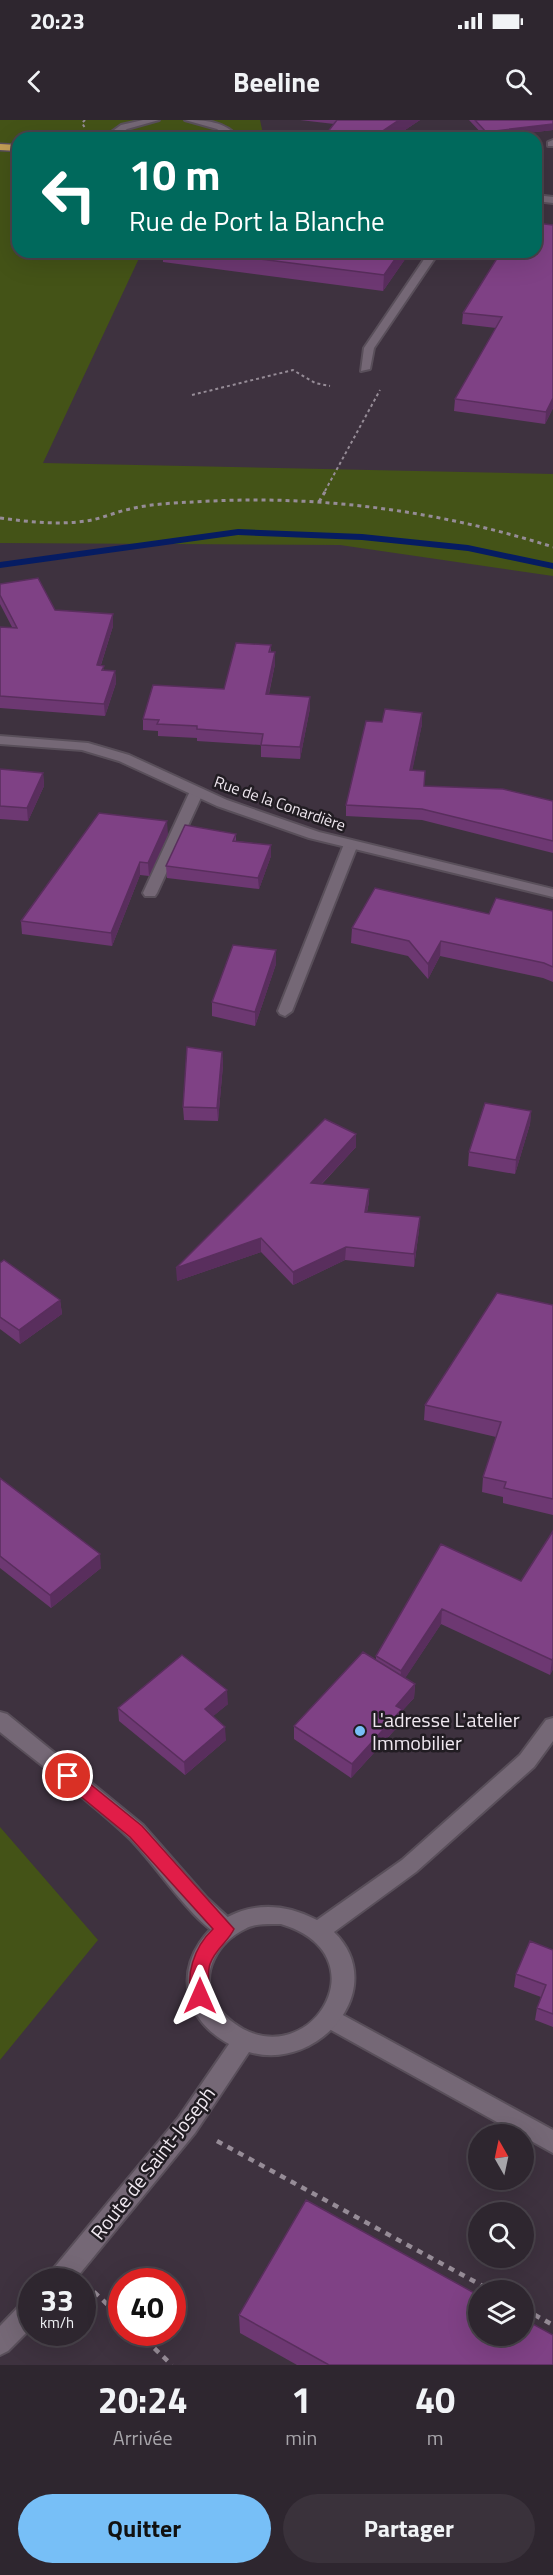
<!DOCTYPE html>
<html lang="fr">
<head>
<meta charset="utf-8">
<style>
  body { margin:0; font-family:"Titillium Web",sans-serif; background:#3a323b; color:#f1f3f6; height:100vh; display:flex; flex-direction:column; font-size:22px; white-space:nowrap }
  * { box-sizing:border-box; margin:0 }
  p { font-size:20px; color:#a7a5aa }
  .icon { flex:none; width:33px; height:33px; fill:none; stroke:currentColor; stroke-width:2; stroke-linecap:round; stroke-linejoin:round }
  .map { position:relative; height:2245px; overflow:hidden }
  .panel { display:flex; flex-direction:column; background:#2e262f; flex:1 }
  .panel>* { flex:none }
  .hud { position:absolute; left:12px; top:12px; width:530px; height:126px; border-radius:18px; box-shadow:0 6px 24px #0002,0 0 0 2px #49434b; background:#00695c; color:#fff; overflow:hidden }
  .needle { width:39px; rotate:351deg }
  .fabs { position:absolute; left:468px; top:2004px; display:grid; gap:12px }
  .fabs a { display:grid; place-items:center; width:66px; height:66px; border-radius:50%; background:#2e262f; box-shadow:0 6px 24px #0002,0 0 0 2px #49434b; font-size:30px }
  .speed { position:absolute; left:18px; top:2148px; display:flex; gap:12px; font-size:30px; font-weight:700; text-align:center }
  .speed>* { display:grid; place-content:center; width:78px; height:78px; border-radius:50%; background:#2e262f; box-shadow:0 6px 24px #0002,0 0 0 2px #49434b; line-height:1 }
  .speed small { font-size:15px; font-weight:400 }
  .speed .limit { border:9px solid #d22; background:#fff; color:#111 }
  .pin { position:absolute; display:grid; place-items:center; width:51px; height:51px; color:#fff; margin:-26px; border:3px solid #fff; border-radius:50%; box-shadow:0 2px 6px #0007 }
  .me { position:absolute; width:66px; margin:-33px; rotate:0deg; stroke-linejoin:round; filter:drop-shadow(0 0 4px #0008) }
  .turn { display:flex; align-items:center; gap:21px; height:126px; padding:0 18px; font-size:27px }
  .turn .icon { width:78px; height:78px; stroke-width:2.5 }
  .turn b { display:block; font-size:42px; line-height:51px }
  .eta { display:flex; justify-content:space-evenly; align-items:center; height:102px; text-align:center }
  .eta b { font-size:36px; font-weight:700; line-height:42px }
  .action { display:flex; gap:12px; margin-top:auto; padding:12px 18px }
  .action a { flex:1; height:69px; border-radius:36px; background:#77bff7; color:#111; font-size:24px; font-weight:700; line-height:69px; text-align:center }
  .action a+a { background:#3a323b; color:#f1f3f6 }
  .status { display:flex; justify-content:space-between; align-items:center; height:42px; padding:0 30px; background:#2e262f; direction:ltr }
  .status svg { height:16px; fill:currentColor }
  header { display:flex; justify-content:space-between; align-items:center; height:78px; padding:0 18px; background:#2e262f; font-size:27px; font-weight:700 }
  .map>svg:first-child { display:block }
  .green { fill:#445317 }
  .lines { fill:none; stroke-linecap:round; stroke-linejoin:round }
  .stream { fill:#061c62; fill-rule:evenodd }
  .service-casing { stroke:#594f5a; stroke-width:4 }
  .minor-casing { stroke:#594f5a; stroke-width:4 }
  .tertiary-casing { stroke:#594f5a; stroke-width:4 }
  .motorway-casing { stroke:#594f5a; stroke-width:3 }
  .path-far2 { stroke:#968c97; stroke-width:2; stroke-dasharray:3 3; stroke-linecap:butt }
  .path-far1 { stroke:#968c97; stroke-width:3; stroke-dasharray:4 4; stroke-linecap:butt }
  .path { stroke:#968c97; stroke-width:4.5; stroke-dasharray:6 6; stroke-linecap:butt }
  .service { fill:#756876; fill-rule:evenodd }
  .minor { fill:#756876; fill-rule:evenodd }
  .tertiary { fill:#756876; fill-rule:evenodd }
  .motorway { fill:#c19d56; fill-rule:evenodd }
  .wall { fill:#6d3872 }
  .shaded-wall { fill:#592e5d }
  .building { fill:#7f4185; stroke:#592e5d; stroke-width:1.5 }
  .route { fill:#e11d48; stroke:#92132f; stroke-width:1.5 }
  .poi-dot { fill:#77bff7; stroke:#211c22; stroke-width:2 }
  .labels { text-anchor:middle; stroke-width:5; stroke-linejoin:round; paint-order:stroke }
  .street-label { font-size:16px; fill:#efe7ef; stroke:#211c22 }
  .near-poi-label { font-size:20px; fill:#efe7ef; stroke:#211c22; text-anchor:start }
  .near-street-label { font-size:20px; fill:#efe7ef; stroke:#211c22 }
</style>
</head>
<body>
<div class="status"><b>20:23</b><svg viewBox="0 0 49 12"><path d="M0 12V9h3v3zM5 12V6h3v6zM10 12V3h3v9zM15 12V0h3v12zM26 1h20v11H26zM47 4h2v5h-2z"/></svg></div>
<header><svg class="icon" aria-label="back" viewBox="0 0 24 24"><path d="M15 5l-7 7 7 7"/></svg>Beeline<svg class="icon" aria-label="search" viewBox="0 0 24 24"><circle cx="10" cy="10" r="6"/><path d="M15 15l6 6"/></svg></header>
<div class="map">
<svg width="553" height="2245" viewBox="0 0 553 2245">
  <rect width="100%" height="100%" fill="#3e323f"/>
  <path class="green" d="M0,0H260L263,14L260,18H18V132H142L43,343L553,354V456L340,425L0,423Z
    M0,1707L98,1820L0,1940Z"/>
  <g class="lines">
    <path class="stream" d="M238,409L362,414L468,425L553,443V449L468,431L362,420L238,415L0,448V442Z"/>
    <defs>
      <path id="service" d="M553,20V26H548V22Z
        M197,667L204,671L157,773L155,776H145L143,773L190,671Z
        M351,720L358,724L292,891L285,896L280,894L278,891L344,724Z"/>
      <path id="minor" d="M429,132H439L374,228L370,249L361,251L364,228Z
        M0,616L88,623L129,635L227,680L319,712L553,769V777L309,718L217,686L119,641L82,630L0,624Z
        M0,1592L7,1594L143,1705L207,1778L233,1802L237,1809L233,1816L226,1818C194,1807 154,1741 128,1717C88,1679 42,1646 0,1612Z
        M330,1888L553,2010V2033L322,1905L319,1898L322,1891Z"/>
      <path id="tertiary" d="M143,0H159L127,9L113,18H103L121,5Z
        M185,0C205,0 225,1 239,18H230L217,9Z
        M536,75L553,77V83L536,81Z
        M553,1598V1621L534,1647L416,1752L334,1812C391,1868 318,1953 249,1932L195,2013L73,2162H45L49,2154L179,1997L229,1924C136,1873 215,1746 317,1800L402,1740L520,1635L546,1600ZM281,1804C381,1834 314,1947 243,1909C231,1902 220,1893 214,1880C200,1852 218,1822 245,1809C255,1803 270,1804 281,1804Z
        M32,2177V2207L8,2231L0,2235V2206L24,2181Z"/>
      <path id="motorway" d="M0,24L18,25V31L0,30Z"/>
    </defs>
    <use href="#service" class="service-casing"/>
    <use href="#minor" class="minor-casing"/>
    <use href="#tertiary" class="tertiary-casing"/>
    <use href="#motorway" class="motorway-casing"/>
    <path class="path-far2" d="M85,0L82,3L85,8
      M192,275L293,250L315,263L330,266
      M325,371L380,270"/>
    <path class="path-far1" d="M319,382L326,370
      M0,398C29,402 57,405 86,401C101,399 115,392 130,389C150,384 173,383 193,382C315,374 437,390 553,427"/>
    <path class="path" d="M217,2021L490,2170
      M94,2172L122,2198
      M524,2189L553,2205
      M137,2212L172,2245"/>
    <use href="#service" class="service"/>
    <use href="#minor" class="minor"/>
    <use href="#tertiary" class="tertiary"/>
    <use href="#motorway" class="motorway"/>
  </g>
  <path class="wall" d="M300,0H420L393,18L334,4Z
    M469,0H553V10L486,18Z
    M553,105V288L545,304L454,291L455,279L496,208L462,204L463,193Z
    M163,132H410L383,171L163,142Z
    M0,464L55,490L113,494V506L101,545L104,550L115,551L116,563L105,596L0,588V507H12L0,484Z
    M271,525V532L275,544L269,574L310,577V588L300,639L261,637V625L197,621V618L158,616V611L143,610V599L224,569Z
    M422,604L412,650L424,666L553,681V733L422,700L346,696V685Z
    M0,649L43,653L44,666L28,701L0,699Z
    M168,714L149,756L140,755L112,826L22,814L21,801Z
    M236,714V721L271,725V736L259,769L167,758L166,746Z
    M553,791V862L543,858L440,836L428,859L408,836L351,823L352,808L489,794Z
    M276,844L255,906L212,896V882Z
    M222,932L223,945L218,1001L184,1000L183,987Z
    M531,991L530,1004L515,1054L468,1046L469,1032Z
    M356,1014V1027L322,1064L369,1082L367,1092L420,1097L419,1110L414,1147L345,1140L293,1165L261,1132L177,1161Z
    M0,1143L60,1180L62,1194L20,1224L0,1209Z
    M553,1185V1395L503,1383V1377L482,1372L483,1357L496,1317L424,1300L425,1285Z
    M0,1358L101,1448L51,1488L0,1448Z
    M553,1411V1549L550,1555L441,1504L405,1558L415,1564L414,1578L402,1591L401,1603L351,1658L294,1619V1606L376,1540V1536L441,1424L521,1461Z
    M228,1584L213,1596L226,1620L185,1655L119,1601L118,1588Z
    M553,1830V1907L535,1900L537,1888L541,1877L514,1867L516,1854Z
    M239,2195L553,2245H297L240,2213Z"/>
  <path class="shaded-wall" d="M399,0H420L393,18H372Z
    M553,4V10L486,18V12Z
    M400,132H410L383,171L384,155Z
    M553,278V288L545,304L546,292Z
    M113,494V506L97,557V545Z
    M275,532V544L266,586V574Z
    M115,551L116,563L105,596L104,584Z
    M310,577V588L300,639V627Z
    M422,593V604L410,662V650Z
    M43,653L44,666L28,701L27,688Z
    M167,701L168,714L149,756L148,743Z
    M271,725V736L259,769L258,758Z
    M140,742V755L112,826L111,813Z
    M441,821L440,836L428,859V844Z
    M276,830V844L255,906V892Z
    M222,932L223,945L218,1001L217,988Z
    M531,991L530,1004L515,1054L516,1040Z
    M356,1014V1027L310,1076L311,1063Z
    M369,1069V1082L364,1105L365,1092Z
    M420,1097L419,1110L414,1147V1134Z
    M261,1118V1132L177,1161L176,1148Z
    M346,1127L345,1140L293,1165V1152Z
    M60,1180L62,1194L20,1224L19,1210Z
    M100,1434L101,1448L51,1488L50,1475Z
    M442,1489L441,1504L400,1566L401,1551Z
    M553,1538V1549L550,1555L552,1540Z
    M415,1564L414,1578L402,1591L401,1603L351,1658L352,1644L396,1586Z
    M227,1570L228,1584L205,1603V1589Z
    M225,1607L226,1620L185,1655L184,1642Z"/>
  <path class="building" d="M337,0H399L372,18H323Z
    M475,0H553V4L486,12Z
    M536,103L553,105V278L546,292L455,279L502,197L463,193L501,132H536Z
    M206,132H400L384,155Z
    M38,458L55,490L113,494L97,545L104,546L102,550L115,551L104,584L0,576V507L17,508L0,475V464Z
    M236,523L271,525L269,532H275L266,574L310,577L300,627L261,625L263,614L197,609V606L157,604L159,600L143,599L153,565L224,569Z
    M385,589L422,593L410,650L425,651L424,666L503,669L553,681V721L422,689L346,685L366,601L382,602Z
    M0,649L43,653L27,688L0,686Z
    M99,693L167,701L148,743L140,742L111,813L21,801Z
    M185,705L236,714L233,721L271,725L258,758L166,746Z
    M375,768L489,794L496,778L553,791V847L544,843L441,821L428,844L409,821L352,808Z
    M233,825L276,830L255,892L212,882Z
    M187,927L222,932L217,988L183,987Z
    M485,983L531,991L516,1040L469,1032Z
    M325,999L356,1014L311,1063L369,1069L365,1092L420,1097L414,1134L346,1127L293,1152L261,1118L176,1148Z
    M4,1140L60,1180L19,1210L0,1197V1143Z
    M497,1173L553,1185V1379L504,1368L506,1362L483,1357L501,1302L425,1285Z
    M0,1358L100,1434L50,1475L0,1436Z
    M553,1411V1538L552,1540L442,1489L401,1551L376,1536L441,1424L521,1461Z
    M363,1532L415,1564L396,1586L402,1589L352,1644L294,1606Z
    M182,1535L227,1570L205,1589L225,1607L184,1642L118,1588Z
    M530,1821L553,1830V1894L537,1888L546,1865L516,1854Z
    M306,2080L478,2175V2216H524V2199L553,2215V2245H329L239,2195Z"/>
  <path class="route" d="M68,1649L74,1651L142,1706L234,1809C228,1822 215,1829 210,1844C206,1856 212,1870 206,1881L200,1884L194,1881C183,1857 195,1826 213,1809L130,1717L62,1661L59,1656L62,1651Z"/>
  <circle class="poi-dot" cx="360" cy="1611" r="6"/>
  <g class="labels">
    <g class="street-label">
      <text transform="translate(280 683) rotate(19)" y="6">Rue de la Conardière</text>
    </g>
    <g class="near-poi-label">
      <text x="372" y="1607">L'adresse L'atelier<tspan x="372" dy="23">Immobilier</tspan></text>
    </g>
    <g class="near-street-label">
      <text transform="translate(153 2043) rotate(-52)" y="7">Route de Saint-Joseph</text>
    </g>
  </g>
</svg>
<div class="fabs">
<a><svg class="needle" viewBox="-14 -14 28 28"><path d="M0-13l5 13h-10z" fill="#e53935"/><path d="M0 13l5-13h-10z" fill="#a7a5aa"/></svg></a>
<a><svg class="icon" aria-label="search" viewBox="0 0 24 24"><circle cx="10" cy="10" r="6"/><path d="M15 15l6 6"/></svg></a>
<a><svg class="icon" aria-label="layers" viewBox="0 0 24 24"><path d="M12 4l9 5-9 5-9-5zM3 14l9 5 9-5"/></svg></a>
</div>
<div class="speed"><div>33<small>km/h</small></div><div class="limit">40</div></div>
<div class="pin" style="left:68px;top:1656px;background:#d93025"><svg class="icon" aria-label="arrive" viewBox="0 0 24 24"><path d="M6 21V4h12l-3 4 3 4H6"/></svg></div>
<svg class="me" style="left:200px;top:1876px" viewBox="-20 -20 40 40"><path d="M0-17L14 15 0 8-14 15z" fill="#e11d48" stroke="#fff" stroke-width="4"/></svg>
<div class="hud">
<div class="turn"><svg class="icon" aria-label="left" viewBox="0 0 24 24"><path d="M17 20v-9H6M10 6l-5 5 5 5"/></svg><div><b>10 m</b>Rue de Port la Blanche</div></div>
</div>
</div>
<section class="panel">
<div class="eta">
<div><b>20:24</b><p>Arrivée</p></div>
<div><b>1</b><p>min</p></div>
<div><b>40</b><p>m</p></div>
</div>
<div class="action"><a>Quitter</a><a>Partager</a></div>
</section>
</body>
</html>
